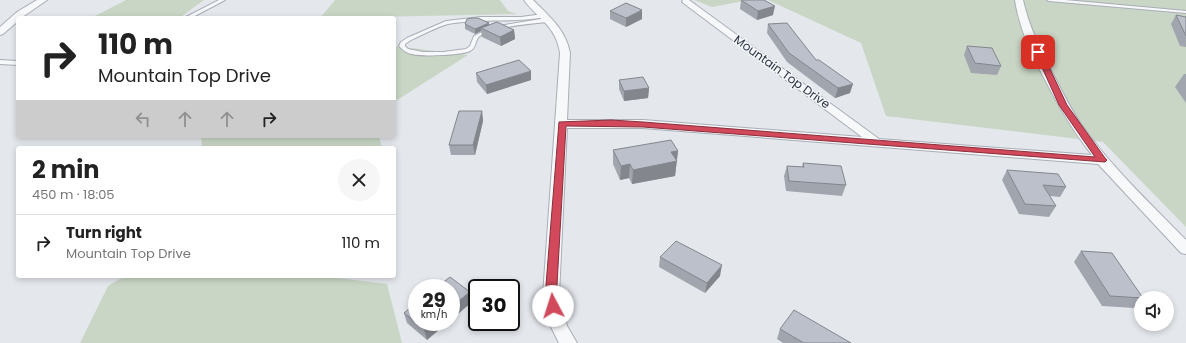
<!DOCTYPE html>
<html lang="en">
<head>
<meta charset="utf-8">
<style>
  body { margin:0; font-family:Poppins,sans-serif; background:#f6f6f6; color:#222; height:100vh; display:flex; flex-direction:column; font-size:15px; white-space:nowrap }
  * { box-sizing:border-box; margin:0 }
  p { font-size:13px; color:#767676 }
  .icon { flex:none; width:22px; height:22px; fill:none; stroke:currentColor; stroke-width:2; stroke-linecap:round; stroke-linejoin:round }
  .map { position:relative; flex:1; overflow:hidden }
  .drawer { position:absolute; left:16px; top:146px; width:380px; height:132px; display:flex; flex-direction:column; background:#fff; border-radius:4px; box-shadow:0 2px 6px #0003 }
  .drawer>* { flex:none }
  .guide { position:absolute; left:16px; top:16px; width:380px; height:122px; border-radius:4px; box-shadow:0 2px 6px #0003; background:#fff; color:#222; overflow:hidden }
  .controls { position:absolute; left:1134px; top:291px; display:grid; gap:8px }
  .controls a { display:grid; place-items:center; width:40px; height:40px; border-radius:50%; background:#fff; box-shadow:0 2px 6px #0003; font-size:20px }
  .speed { position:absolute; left:408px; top:279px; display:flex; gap:8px; font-size:20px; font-weight:700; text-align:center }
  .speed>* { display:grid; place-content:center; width:52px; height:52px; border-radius:50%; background:#fff; box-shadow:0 2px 6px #0003; line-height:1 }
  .speed small { font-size:10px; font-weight:400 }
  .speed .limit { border:2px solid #111; border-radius:6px; background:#fff; color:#111 }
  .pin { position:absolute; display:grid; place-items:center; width:34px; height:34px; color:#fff; margin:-17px; border-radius:8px; box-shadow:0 2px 6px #0006 }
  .me { position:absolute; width:44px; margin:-22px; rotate:355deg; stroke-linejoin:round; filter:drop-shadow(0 0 3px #0008) }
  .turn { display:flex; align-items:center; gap:14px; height:84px; padding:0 16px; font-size:18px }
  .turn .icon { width:52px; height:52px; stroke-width:2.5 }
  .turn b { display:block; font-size:28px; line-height:34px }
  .lanes { display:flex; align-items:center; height:38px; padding:0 16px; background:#0003; justify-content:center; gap:20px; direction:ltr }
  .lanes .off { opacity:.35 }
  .round { display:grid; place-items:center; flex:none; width:42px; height:42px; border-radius:21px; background:#f6f6f6 }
  .overview { display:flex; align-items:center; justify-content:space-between; height:68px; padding:0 16px }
  h1 { font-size:24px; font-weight:700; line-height:30px }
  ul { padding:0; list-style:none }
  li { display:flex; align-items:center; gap:12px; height:56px; padding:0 16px; border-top:1px solid #e0e0e0 }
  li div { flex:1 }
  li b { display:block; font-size:15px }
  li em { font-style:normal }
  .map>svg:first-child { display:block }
  .green { fill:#c9d6c5 }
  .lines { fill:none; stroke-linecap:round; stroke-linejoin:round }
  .service-casing { stroke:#a9aeb7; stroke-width:2 }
  .minor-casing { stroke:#a9aeb7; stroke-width:2 }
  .service { fill:#f7f8fa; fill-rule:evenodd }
  .minor { fill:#f7f8fa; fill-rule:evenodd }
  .wall { fill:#a1a5ae }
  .shaded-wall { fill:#83868d }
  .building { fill:#bbc0ca; stroke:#83868d }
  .route { fill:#d1495b; stroke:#882f3b }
  .labels { text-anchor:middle; stroke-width:3; stroke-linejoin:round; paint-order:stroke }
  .street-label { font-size:12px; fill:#2b3445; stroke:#f4f6f9 }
</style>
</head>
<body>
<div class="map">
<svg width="1186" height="343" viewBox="0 0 1186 343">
  <rect width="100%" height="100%" fill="#e4e7ec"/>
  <path class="green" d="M126,0H204L179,18H91Z
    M335,0H500L508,11L517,14L320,18Z
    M694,0H749L712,7Z
    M768,0H1186V227L1103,142L886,116L861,43Z
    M394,46L468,55L394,102Z
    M201,136H379L382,148H202Z
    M125,276H321L387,284L402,343H80L108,286Z"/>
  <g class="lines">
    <defs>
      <path id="service" d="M219,0H225L191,18H184Z
        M1047,0H1065L1186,11V13L1049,1Z
        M543,14L545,15V17C513,23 480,18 448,24C437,27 422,35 411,40L405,44V46L408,49L423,52H443L466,49L470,46L474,36L488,29L510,24L547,18L550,20L547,22C529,24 510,25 492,31C488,32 481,34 478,38C475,42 476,48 470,51C462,55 422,57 412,54C406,53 403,50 399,46L401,42L407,38L446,21L481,17H521Z
        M0,60L18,61V65L0,64Z"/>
      <path id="minor" d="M37,0H47L21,18H18V21L3,34L0,35V27L17,12Z
        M524,0H533C549,16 566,30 570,53L567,120H643L862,137L682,2L683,0H689L879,139L1092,155C1072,130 1057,103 1042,74C1030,50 1019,27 1015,0H1023C1029,26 1040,50 1053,74C1062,91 1070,108 1081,124C1111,167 1150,203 1186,240V254L1181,253L1098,164L643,128H567L559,295L567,326L577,343H559L551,327L543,295L560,53C556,26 538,19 524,0Z"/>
    </defs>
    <use href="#service" class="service-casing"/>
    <use href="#minor" class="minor-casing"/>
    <use href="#service" class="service"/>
    <use href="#minor" class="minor"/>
  </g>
  <path class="wall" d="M741,0L773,15L757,20L740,9Z
    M610,11L642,19L626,27L610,19Z
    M1176,15L1186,17V47L1180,46L1171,24Z
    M489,23V25L514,30L515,39L501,46L482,37L481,31L475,34L465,29V24Z
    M768,24L816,60L850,93L835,98L787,62L767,33Z
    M967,46L1001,66L997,75L971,73L964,55Z
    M476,73L531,80L487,94L477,82Z
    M1184,74H1186V103L1175,87Z
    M619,80L649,88L648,98L624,101L619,89Z
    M482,111L483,121L475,155H451L449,145Z
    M613,150L678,151L675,176L632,184L629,178L620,180L613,164Z
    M803,163L846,185L842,196L786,191L784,176L787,166L802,167Z
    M1007,170L1066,187L1060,197L1050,196L1056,206L1049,217L1019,214L1002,180Z
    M1081,251L1141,298V300L1134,308L1102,306L1074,262Z
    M660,257L720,276L705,293L659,267Z
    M404,313L417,322H448L427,340L407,323Z
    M780,329L851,343H783L777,339Z"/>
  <path class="shaded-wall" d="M775,6L773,15L757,20L758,11Z
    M642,10V19L626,27V18Z
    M489,23V27L481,28V31L475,34V29Z
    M514,30L515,39L501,46L500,37Z
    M531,71V80L487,94L486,85Z
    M853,84L850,93L835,98L838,88Z
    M649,88L648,98L624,101V91Z
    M482,111L483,121L475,155L473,145Z
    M678,151L675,176L632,184L633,170L671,152Z
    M630,164L629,178L620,180L621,166Z
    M722,265L720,276L705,293L707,283Z
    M470,292L472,302L451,320V307Z
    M433,322H448L427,340L424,329Z"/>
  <path class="building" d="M741,0H764L775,6L758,11Z
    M626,3L642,10L626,18L610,11Z
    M1176,15L1186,17V36Z
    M472,18H478L489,23L475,29L465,24L467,19Z
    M497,22L514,30L500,37L481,28Z
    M787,23L816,60H819L853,84L838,88L789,53L768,24Z
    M967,46L992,48L1001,66L975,63Z
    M519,60L531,71L486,85L476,73Z
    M643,77L649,88L624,91L619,80Z
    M459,111H482L473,145H449Z
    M671,140L678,151L671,152L677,161L633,170L630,164L621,166L613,150Z
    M803,163L841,166L846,185L789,181L787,166L804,167Z
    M1007,170L1058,174L1066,187L1043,185L1056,206L1025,204Z
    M676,241L722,265L707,283L660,257Z
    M1081,251L1112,253L1143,298L1110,296Z
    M450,277L470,292L451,307V288H436Z
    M417,302V322H433L424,329L404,313Z
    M794,310L851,343H804L780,329Z"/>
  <path class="route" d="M1038,50L1042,52L1067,105L1105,158L1107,160L1105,162L643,127L566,126L557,285L559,306L557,309L553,311L549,309L548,306L546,285L559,122L611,120L643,122L1095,157L1059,105L1035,52Z"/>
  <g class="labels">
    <g class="street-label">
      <text transform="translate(782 72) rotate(36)" y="4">Mountain Top Drive</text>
    </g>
  </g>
</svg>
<div class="controls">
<a><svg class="icon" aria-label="sound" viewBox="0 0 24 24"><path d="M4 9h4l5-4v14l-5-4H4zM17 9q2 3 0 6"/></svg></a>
</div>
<div class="speed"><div>29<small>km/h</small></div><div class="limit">30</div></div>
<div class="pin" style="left:1038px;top:52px;background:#d93025"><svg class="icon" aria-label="arrive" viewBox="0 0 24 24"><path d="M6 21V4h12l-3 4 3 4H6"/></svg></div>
<svg class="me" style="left:553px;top:306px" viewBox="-20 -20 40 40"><circle r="19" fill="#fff"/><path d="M0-13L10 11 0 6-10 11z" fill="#d1495b"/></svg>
<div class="guide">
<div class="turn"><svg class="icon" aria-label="right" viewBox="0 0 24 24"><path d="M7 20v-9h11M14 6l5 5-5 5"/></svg><div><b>110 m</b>Mountain Top Drive</div></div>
<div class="lanes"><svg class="icon off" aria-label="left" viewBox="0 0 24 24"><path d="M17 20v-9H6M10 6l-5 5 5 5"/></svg><svg class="icon off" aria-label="ahead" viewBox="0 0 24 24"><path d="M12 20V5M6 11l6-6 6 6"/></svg><svg class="icon off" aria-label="ahead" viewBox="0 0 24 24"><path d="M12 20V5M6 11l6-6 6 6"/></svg><svg class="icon" aria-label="right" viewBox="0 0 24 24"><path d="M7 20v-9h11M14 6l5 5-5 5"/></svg></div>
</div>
<section class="drawer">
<div class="overview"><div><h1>2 min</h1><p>450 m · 18:05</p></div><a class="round"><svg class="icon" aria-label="close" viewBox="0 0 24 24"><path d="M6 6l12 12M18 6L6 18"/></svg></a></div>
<ul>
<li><svg class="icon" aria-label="right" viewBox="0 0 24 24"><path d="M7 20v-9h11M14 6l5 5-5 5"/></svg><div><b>Turn right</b><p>Mountain Top Drive</p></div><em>110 m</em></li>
</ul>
</section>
</div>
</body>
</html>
